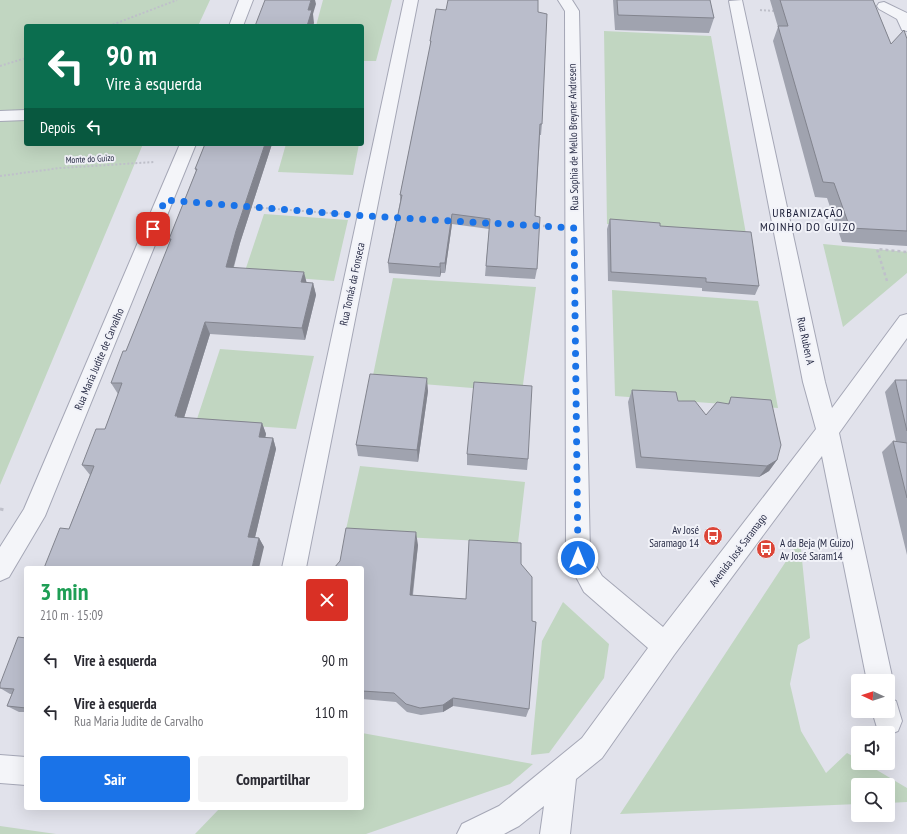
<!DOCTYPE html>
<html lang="pt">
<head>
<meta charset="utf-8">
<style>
  body { margin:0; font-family:"PT Sans Narrow",sans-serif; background:#f2f2f3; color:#2b2b33; height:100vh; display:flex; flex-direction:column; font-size:15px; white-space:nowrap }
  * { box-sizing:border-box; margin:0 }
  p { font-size:13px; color:#7c7c81 }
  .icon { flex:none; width:22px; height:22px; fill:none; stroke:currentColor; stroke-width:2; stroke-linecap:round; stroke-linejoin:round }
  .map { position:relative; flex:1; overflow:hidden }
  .details { position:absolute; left:24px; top:566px; width:340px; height:244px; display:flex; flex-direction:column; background:#fff; border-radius:4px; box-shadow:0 4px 16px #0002 }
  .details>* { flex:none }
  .hud { position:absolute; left:24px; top:24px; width:340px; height:122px; border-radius:4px; box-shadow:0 4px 16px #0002; background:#0b6e4f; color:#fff; overflow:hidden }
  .needle { width:26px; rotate:273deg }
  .controls { position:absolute; left:851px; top:674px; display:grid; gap:8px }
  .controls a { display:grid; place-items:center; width:44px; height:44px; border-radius:4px; background:#fff; box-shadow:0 4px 16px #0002; font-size:20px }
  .pin { position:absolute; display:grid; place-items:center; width:34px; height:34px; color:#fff; margin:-17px; border-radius:8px; box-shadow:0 2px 6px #0006 }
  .me { position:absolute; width:44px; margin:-22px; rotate:0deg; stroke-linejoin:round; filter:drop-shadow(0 0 3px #0008) }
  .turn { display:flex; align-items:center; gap:14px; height:84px; padding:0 16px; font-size:18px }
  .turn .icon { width:52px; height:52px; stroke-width:2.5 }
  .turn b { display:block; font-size:28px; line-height:34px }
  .then { display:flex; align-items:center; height:38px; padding:0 16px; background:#0003; gap:8px; font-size:15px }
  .round { display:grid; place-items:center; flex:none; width:42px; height:42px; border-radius:4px; background:#f2f2f3 }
  .overview { display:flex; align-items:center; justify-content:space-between; height:68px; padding:0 16px }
  h1 { font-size:24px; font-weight:700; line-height:30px; color:#1e9e55 }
  .action { display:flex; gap:8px; margin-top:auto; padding:8px 16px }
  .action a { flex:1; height:46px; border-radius:4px; background:#1a73e8; color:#fff; font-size:16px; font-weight:700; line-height:46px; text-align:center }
  .action a+a { background:#f2f2f3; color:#2b2b33 }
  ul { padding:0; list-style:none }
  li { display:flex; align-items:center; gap:12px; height:52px; padding:0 16px }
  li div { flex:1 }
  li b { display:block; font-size:15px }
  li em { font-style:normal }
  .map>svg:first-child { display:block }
  .green { fill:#c1d6c1 }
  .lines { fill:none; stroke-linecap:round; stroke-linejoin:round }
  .minor-casing { stroke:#a5a7b6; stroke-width:2 }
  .path-far2 { stroke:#bfc0ca; stroke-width:2; stroke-dasharray:2 2; stroke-linecap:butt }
  .path-far1 { stroke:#bfc0ca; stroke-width:2.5; stroke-dasharray:3 3; stroke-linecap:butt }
  .path { stroke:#bfc0ca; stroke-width:3; stroke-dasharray:3.5 3.5; stroke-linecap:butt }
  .minor { fill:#f4f5f9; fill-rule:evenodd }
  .wall { fill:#a0a3af }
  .shaded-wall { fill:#82848e }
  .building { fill:#babdcb; stroke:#82848e }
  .route { stroke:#1a73e8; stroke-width:7; stroke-dasharray:0 12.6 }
  .labels { text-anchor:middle; stroke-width:4; stroke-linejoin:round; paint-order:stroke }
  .far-street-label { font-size:9px; fill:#272b45; stroke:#f1f2f8 }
  .street-label { font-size:11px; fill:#272b45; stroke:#f1f2f8 }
  .poi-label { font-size:11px; fill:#272b45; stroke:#f1f2f8; text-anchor:end }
  .neighbourhood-label { font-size:12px; letter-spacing:1px; fill:#191c35; stroke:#f1f2f8 }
</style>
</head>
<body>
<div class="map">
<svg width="907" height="834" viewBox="0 0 907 834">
  <rect width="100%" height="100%" fill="#e1e2eb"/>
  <path class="green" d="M0,0H210L198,26H26V144H143L0,485Z
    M323,0H392L376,61H362V26H316Z
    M604,31L711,36L746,234L607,224Z
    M286,144H359L353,175L278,172Z
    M264,214L348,220L334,281L244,274Z
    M823,244L907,252V273L843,327Z
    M393,278L536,287L522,392L372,380Z
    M612,290L758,301L778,408L615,396Z
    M220,349L314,356L296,429L196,422Z
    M360,466L525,482L518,543L345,534Z
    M800,540L810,638L798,645L790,684L801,731L826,773L847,753L858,759V763H865L907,788V802L888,803V785H858V804L620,814Z
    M563,602L609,644L604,678L549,753L531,755L542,641Z
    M362,733L533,764L510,784L366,834H195L220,808H362Z
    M0,826L56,834H0Z"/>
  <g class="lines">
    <defs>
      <path id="minor" d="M239,0H253L243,26H229Z
        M404,0H418L306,568H282Z
        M558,0H572L579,11L590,556L602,576L663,627L816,429L803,382L729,1L742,0L825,382L832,408L900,316L907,314V338L839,433L893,681L888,691V681H867L822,456L674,655L602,758L576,779L570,834H540L544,806L519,826L504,834H457L462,824L499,806L582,738L648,648L584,592L566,558L565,11Z
        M884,2L907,13V31L902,30L897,19L879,9L877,6L879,3Z
        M26,110V120L0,121V111Z
        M180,144H196L45,516L9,577L0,581V547L24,509Z
        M888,698L896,701L902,721L898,731L888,735V733L878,731L872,711H888Z
        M0,755L26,757V785L0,783Z"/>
    </defs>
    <use href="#minor" class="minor-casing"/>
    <path class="path-far2" d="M760,10L775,11
      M109,26L177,0
      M0,66L26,58
      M0,176L60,168L155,162
      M250,207L342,214"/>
    <path class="path-far1" d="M336,214H342
      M537,226H550
      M887,281L877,249L907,252"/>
    <path class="path" d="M0,509L5,510"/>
    <use href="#minor" class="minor"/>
  </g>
  <path class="wall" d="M613,0H710L714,18L709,33L615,30Z
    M770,0H873L891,44L907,39V246L842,242L827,198L815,197L773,41L778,27Z
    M446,10L538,12L542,124L541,135H540L535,216L537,269L535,279L485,276L489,229L452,224L445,273H441L440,277L389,273L388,263L400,202V195L430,47V41Z
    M205,144H272L240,243L234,267L306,283H313L316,295L305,340L210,334L184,418L262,423L266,434L265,438H273L276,449L255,537L259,538L264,547L69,529L90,475L82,465L105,429L118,394L111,383L126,351L170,242L169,239L196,171L195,169Z
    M610,219L660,226L759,286L755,295L702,291V288L608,281L607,229Z
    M895,380H907V555L882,452L893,441H896L885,392Z
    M632,390L678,401L706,415L728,404L731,397L777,460L769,471L759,477L636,468L628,402Z
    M428,391L418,462L358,456L356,445Z
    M467,454L528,459L527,470L467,465Z
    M418,545L413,595L466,599L521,564L529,709L526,717L453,706L443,712L421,715L407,712L396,702L362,699V568Z
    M26,638V712H19L7,706L12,694H10L0,688V684Z"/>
  <path class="shaded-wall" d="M311,0H315L316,4L313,14L314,23L313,26H307L308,10Z
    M362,58L364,71L362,77Z
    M265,144H272L240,243L230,279L226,267L236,231Z
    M452,214V224L445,273V263Z
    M440,263L441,273L440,277Z
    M304,272L307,284L301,282Z
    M313,283L316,295L305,340L302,328Z
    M205,322L210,334L182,424L175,416Z
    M427,378L428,391L418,462L417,450Z
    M262,423L266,434L263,447L259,437Z
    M273,438L276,449L253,546L248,537Z
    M777,460L769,471L759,477L767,466Z
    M416,532L418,545L411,606L410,595Z
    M259,538L264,547L259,568H252Z
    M453,698V706L443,712V705Z"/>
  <path class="building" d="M265,0H311L308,10H312L307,26H255Z
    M448,0H538V12L547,14L542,124H540L535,216L540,217L537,269L486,266L490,219L452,214L445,263H440V267L388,263L402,195H400L431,41H430L436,9L446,10Z
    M617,0H710L714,18L618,15Z
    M780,0H873L891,44L904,30L907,39V231L850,228L834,183L823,182L778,26H788Z
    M205,144H265L236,231L226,267L304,272L301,282L313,283L302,328L205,322L175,416H178L177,417L262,423L259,437L273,438L248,537L259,538L252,568H44L60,528L69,529L94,466L82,465L96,429H105L122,383H111L123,351H126L171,239H169L197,169H195Z
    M610,219L660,223V226L751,232L759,286L706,282V278L611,272Z
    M370,374L427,378L417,450L356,445Z
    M895,380H907V431Z
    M474,382L532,386L528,459L467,454Z
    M632,390L676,392L678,401H695L706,415L717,402L729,404L731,397L771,400L781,445L777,460L767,466L641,457Z
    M893,441L907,443V498Z
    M346,528L416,532L410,595L466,599L469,540L521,543V564L532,577V621L536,622L529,709L453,698L443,705L420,708L406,704L394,693L362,691V568H334L340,561Z
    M18,637L26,638V708L7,706L14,689L0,688V684Z"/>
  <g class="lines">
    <path class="route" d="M153,229L165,200L366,216L574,228L578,558"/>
  </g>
  <defs>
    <symbol id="bus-disc" viewBox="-11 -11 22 22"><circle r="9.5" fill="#dc4639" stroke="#f1f2f8"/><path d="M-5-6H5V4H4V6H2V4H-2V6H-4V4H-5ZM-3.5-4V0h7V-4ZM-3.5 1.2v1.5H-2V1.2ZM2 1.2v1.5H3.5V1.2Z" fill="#fff"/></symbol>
  </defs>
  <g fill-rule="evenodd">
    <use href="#bus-disc" x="702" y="525" width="22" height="22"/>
    <use href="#bus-disc" x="755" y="538" width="22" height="22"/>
  </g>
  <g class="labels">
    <g class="far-street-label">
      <text transform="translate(90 159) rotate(-3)" y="3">Monte do Guizo</text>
    </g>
    <g class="street-label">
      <text transform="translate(573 137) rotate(-91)" y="4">Rua Sophia de Mello Breyner Andresen</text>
      <text transform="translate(352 284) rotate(-78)" y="4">Rua Tomás da Fonseca</text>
      <text transform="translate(806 341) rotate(78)" y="4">Rua Ruben A</text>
      <text transform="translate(99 359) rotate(-67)" y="4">Rua Maria Judite de Carvalho</text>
      <text transform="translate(738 550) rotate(-53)" y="4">Avenida José Saramago</text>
    </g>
    <g class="poi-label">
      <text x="699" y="534">Av José<tspan x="699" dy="13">Saramago 14</tspan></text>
      <text x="780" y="547" text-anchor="start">A da Beja (M Guizo)<tspan x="780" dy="13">Av José Saram14</tspan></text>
    </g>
    <g class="neighbourhood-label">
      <text x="808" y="217">URBANIZAÇÃO<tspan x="808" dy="14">MOINHO DO GUIZO</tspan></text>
    </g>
  </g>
</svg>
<div class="controls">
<a><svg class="needle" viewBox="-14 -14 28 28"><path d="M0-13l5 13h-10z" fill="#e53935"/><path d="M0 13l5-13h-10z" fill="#7c7c81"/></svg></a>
<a><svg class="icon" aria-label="sound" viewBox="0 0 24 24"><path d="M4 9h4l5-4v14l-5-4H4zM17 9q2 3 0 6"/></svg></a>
<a><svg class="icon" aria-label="search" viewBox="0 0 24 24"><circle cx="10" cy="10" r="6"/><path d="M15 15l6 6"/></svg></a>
</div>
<div class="pin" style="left:153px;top:229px;background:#d93025"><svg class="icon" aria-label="arrive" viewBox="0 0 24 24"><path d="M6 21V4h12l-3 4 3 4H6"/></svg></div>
<svg class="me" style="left:578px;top:558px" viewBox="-20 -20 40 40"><circle r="17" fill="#1a73e8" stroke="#fff" stroke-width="3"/><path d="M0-11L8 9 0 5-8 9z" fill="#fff"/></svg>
<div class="hud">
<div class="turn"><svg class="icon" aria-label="left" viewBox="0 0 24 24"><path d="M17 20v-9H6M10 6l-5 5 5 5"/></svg><div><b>90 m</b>Vire à esquerda</div></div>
<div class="then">Depois<svg class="icon" aria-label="left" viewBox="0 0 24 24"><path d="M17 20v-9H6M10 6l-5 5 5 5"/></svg></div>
</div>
<section class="details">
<div class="overview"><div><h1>3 min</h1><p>210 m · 15:09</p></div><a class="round" style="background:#d93025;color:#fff"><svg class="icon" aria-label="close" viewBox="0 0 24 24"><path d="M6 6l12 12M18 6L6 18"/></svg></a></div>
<ul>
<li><svg class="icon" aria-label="left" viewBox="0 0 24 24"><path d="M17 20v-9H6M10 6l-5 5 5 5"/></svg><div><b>Vire à esquerda</b></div><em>90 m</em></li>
<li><svg class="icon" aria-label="left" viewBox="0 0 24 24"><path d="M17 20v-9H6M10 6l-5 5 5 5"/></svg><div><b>Vire à esquerda</b><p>Rua Maria Judite de Carvalho</p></div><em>110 m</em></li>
</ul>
<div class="action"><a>Sair</a><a>Compartilhar</a></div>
</section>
</div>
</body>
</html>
